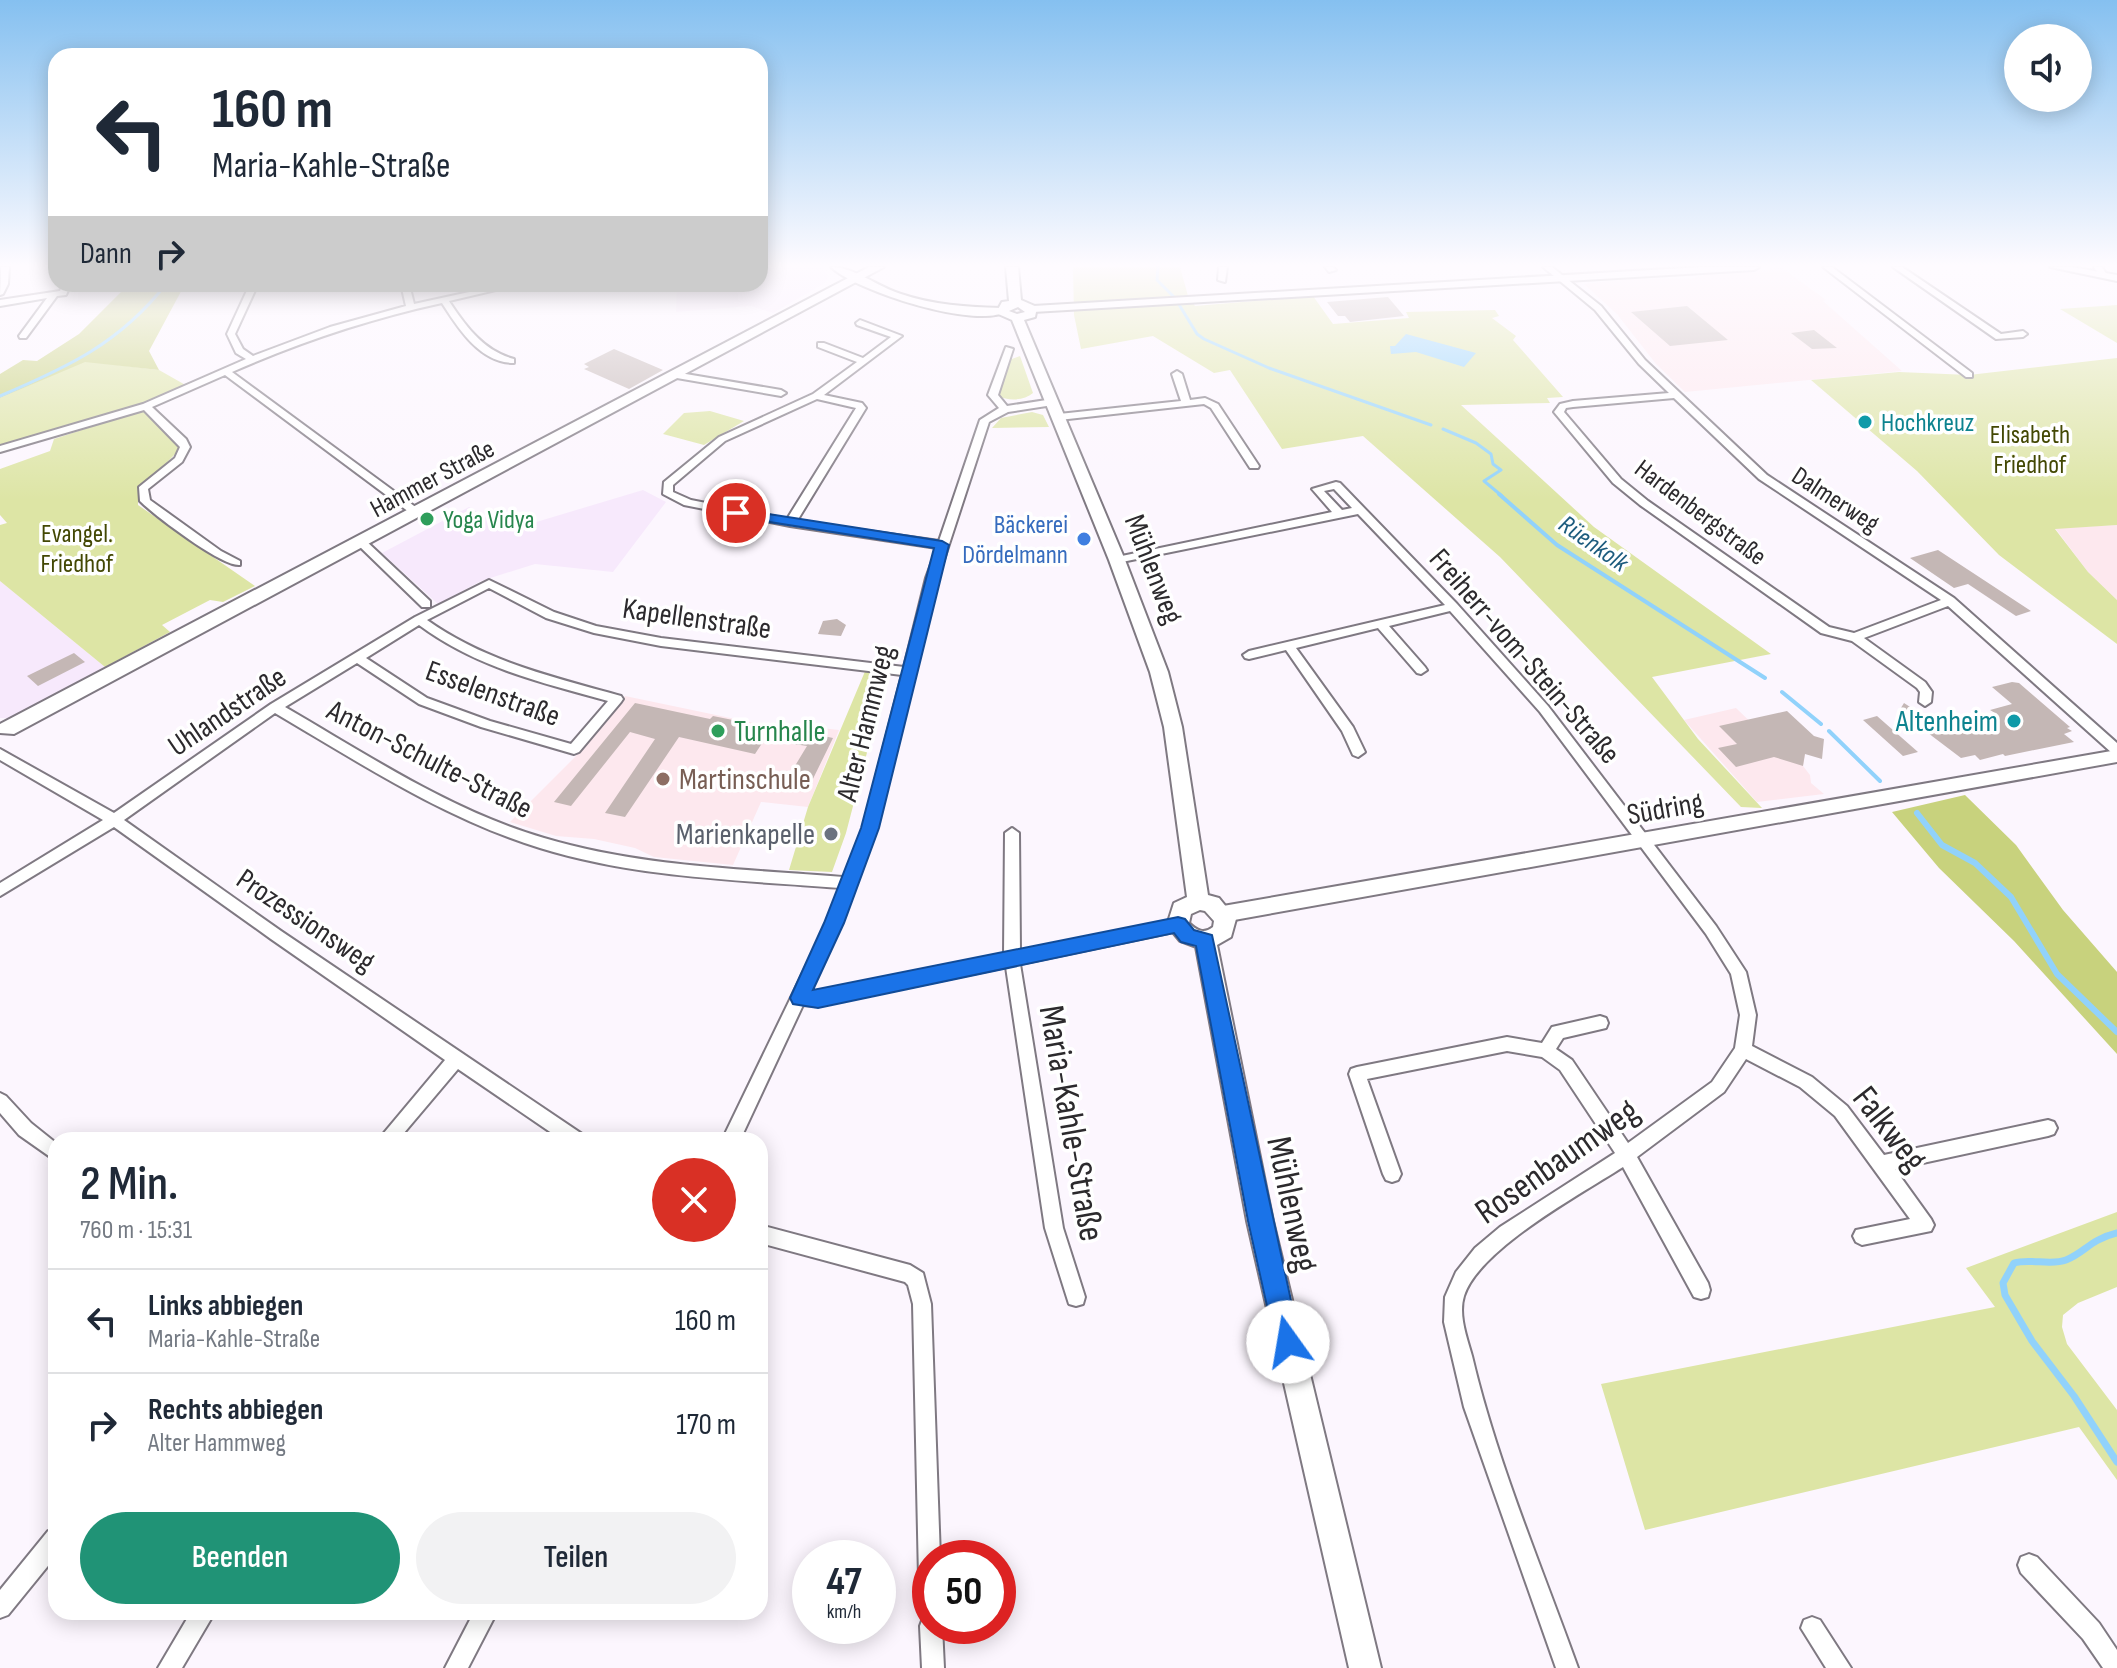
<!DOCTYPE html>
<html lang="de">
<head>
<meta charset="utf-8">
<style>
  body { margin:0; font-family:"Sofia Sans Condensed",sans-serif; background:#f2f2f3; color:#1f2937; height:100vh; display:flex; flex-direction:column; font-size:30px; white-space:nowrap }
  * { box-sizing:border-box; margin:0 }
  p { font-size:26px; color:#747a83 }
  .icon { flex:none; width:44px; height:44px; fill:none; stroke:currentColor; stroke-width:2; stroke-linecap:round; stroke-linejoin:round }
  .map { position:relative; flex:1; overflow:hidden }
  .side { position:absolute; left:48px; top:1132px; width:720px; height:488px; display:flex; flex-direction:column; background:#fff; border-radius:24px; box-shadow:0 4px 20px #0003 }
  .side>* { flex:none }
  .banner { position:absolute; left:48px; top:48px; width:720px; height:244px; border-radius:24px; box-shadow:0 4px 20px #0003; background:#fff; color:#1f2937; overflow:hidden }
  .tools { position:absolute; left:2004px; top:24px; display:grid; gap:16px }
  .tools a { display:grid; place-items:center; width:88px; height:88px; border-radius:50%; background:#fff; box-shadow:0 4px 20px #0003; font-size:40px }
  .speed { position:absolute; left:792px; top:1540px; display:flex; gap:16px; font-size:40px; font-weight:700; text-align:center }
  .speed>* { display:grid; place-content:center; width:104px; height:104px; border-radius:50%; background:#fff; box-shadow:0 4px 20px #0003; line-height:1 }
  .speed small { font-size:20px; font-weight:400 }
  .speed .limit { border:12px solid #d22; background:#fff; color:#111 }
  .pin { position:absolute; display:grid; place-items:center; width:68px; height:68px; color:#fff; margin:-34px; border:4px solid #fff; border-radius:50%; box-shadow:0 2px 8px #0007 }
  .me { position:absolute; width:88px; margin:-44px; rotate:347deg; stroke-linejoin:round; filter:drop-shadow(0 0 6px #0008) }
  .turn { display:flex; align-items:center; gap:28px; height:168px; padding:0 32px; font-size:36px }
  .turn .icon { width:104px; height:104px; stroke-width:2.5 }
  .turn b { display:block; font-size:56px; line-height:68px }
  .then { display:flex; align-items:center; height:76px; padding:0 32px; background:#0003; gap:16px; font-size:30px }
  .round { display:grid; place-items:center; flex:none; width:84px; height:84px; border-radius:42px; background:#f2f2f3 }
  .overview { display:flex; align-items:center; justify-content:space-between; height:136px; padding:0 32px }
  h1 { font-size:48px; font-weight:600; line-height:60px }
  .cta { display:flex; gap:16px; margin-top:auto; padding:16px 32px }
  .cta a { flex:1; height:92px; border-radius:48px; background:#209376; color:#fff; font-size:32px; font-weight:600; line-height:92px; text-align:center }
  .cta a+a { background:#f2f2f3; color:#1f2937 }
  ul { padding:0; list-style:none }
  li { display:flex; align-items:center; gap:24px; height:104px; padding:0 32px; border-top:2px solid #e0e1e3 }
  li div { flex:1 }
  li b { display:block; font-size:30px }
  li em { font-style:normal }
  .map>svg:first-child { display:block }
  .commercial { fill:#f7e9fc }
  .education { fill:#fde8ee }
  .green { fill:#dde5a5 }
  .forest { fill:#c8d27d }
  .water { fill:#91d2fb }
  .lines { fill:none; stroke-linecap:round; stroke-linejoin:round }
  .stream-far3 { stroke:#91d2fb; stroke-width:3 }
  .stream-far2 { stroke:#91d2fb; stroke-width:4 }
  .stream-far1 { stroke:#91d2fb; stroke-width:6 }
  .stream { stroke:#91d2fb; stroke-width:7 }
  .building { fill:#c4b7b5 }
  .minor-casing { stroke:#7f7982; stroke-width:4 }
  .tertiary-casing { stroke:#7f7982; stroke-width:4 }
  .secondary-casing { stroke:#7f7982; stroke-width:4 }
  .minor { fill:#fff; fill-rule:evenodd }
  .tertiary { fill:#fff; fill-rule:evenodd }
  .secondary { fill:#fff; fill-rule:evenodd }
  .route { fill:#1a73e8; stroke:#114b97; stroke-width:2 }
  .culture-dot { fill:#0f9aa8; stroke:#fff; stroke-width:3 }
  .leisure-dot { fill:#2e9e5b; stroke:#fff; stroke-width:3 }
  .shop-dot { fill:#3f7fe0; stroke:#fff; stroke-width:3 }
  .education-dot { fill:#8d6e63; stroke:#fff; stroke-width:3 }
  .worship-dot { fill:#6b7280; stroke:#fff; stroke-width:3 }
  .labels { text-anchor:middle; stroke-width:7; stroke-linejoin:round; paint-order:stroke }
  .far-culture-label { font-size:26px; fill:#0d838f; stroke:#fff; text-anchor:start }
  .far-park-label { font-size:26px; fill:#434804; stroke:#fff }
  .far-street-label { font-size:26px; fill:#2c2a2d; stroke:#fff }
  .far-leisure-label { font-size:26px; fill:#27864d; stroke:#fff; text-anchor:start }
  .far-shop-label { font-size:26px; fill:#366cbe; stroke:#fff; text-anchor:end }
  .far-water-label { font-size:26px; font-style:italic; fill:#1d5c7e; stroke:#fff }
  .street-label { font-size:30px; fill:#2c2a2d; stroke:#fff }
  .culture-label { font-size:30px; fill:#0d838f; stroke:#fff; text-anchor:end }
  .leisure-label { font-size:30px; fill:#27864d; stroke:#fff; text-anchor:start }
  .education-label { font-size:30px; fill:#785e54; stroke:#fff; text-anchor:start }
  .worship-label { font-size:30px; fill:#5b616d; stroke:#fff; text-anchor:end }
  .near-street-label { font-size:36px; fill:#2c2a2d; stroke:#fff }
</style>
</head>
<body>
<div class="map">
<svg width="2117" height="1668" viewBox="0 0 2117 1668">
  <rect width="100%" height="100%" fill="#fcf6fe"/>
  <path class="commercial" d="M760,267H822L829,276L825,283L773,313L751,306L676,312L677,284H760Z
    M643,490L666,502L613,572L535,564L481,581L438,604L382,553L469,507L493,522L496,520L513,529Z
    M0,581L105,667L8,718H0Z"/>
  <path class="education" d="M1782,268L1826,300L1823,301L1902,371L1685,392L1656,364L1617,314L1584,284L1630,279H1691L1711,273Z
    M2117,525V600L2088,572L2055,528Z
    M625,696L793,731L796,725L839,730L808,807L761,802L733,865L654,857L635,848L594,839L556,836L510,822L576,756Z
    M1736,708L1764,735L1805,754L1803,766L1810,775L1811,783L1824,794L1757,802L1684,720Z"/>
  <path class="green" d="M1073,267H1180L1188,296L1195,306L1313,296L1333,324L1409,318L1406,312L1495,310L1499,316L1492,318L1516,336L1513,340L1563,397L1547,398L1550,403L1461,405L1594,527L1771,654L1652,677L1698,739L1762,808L1741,807L1500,557L1363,436L1282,449L1230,370L1214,373L1153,336L1081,349L1074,315Z
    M2117,305V343L2060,309Z
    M1020,356L1033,393C1024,401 1008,401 998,396L1009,360Z
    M2117,358V525L2055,529L2088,572L2117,600V644L1999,555L1917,471L1811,380L1899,372L1969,375Z
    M85,361L159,370L189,387L143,406L0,447V398Z
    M143,410L181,448L138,492V505L255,586L223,602L210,600L162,625L170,632L105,667L0,581V525L7,523L0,515V469L50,451L54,439Z
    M710,411L744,421L704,445L663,434L684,413Z
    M1032,412L1043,415L1049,427L992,428L1001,418Z
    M866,669L888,672L846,833L832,872L789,870L808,807Z
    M2117,1212V1287L2078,1303L2063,1315L2062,1327L2067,1344L2117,1410V1480L2079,1427L1645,1530L1601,1384L1995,1307L1966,1268Z"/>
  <path class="forest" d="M129,284H185L149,351L159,370L85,362L0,398V374L23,360L37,361L79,334Z
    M1965,795L2016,845L2063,910L2117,972V1054L2014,941L1939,868L1892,812Z"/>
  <path class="water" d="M1406,334L1476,353L1464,367L1416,352L1391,354L1390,346H1395Z"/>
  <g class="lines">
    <path class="stream-far3" d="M1158,267L1157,280L1175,298L1197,334L1204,339L1269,368L1431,425
      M0,396C68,367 120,343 166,284
      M1443,429L1476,443L1491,454L1493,464L1501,470L1484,481L1502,496"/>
    <path class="stream-far2" d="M1499,494L1557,545L1765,678
      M1782,692L1821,724
      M1829,731L1880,781"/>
    <path class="stream-far1" d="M1917,813L1942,845L1975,863L2011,897L2057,974L2117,1032"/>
    <path class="stream" d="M2117,1233C2089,1240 2086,1252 2066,1260C2051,1266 2030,1258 2014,1263L2003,1283L2005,1295L2032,1341L2074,1396L2117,1462"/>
  </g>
  <path class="building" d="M1388,297L1404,316L1350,322L1345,316H1338L1327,302Z
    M1687,306L1728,340L1670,346L1631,312Z
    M1814,330L1837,348L1812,349L1791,333Z
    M614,349L663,370L629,389L584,369L589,367L584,364Z
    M1938,550L2031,611L2016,616L1968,584L1954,588L1910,558Z
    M837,619L846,625L841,636L818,634L823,621Z
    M74,653L85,662L38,686L27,676Z
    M2012,682L2019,683L2070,727L2067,728L2072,731L2064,734L2074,742L2005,756L2003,754L1980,760L1975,755L1961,758L1899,711L1904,703L1930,720L1944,716L1953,724L1995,713L1990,710L2012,704L1992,687Z
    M635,703L710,719L713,716L772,728L755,754L679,737L625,817L605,813L655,739L630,732L571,806L554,802Z
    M1787,711L1814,736L1824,739L1822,759L1805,754L1803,766L1774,757L1736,767L1718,748L1737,744L1719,726Z
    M1877,716L1918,752L1903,756L1863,720Z
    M801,731L833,738L808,789L784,784L807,746L794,744Z"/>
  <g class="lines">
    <defs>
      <path id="minor" d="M1,267H9L8,284L3,294L0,295Z
        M1219,267H1227L1225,282L1218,280Z
        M1325,267H1333L1336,270L1329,272Z
        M1543,267H1552L1601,306L1645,360L1767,475L1954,598L2117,743V755L2112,753L1948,606L1864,638L1925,682L1932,692L1931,702L1925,706L1919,702L1920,692L1917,688L1852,641L1821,633L1640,505L1613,483L1554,412L1560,404L1573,401L1669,393L1639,364L1595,310ZM1674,398L1759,479L1941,600L1854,633L1829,627L1648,501L1621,479L1564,412L1566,408L1573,407Z
        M1823,267H1832L1972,373V377H1966Z
        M1893,267H1902L2001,334L2023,331L2027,334L2023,337L1996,339Z
        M2094,267H2102L2107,275L2106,277H2100Z
        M63,284H71L66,295L57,296L26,338H20L19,336L47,298L0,306V300L60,291Z
        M250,284H258L235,334L243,349L253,356L330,327L406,306L401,284H409L414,304L506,284H522L449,301C466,327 484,351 514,359V363C480,363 458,328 442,303C369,319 300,342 232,372L421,511V515H413L225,375L152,407L186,439L190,447L182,462L148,489L150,500L221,551L240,561V565C222,567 154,515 140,501L139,487L175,458L180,447L144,410L0,452V446L143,404L246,359L236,353L227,334Z
        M860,320L902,336L824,395L862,403L866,408L797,521L939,541L980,420L999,408L988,395L1006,347L1013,349L998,395L1007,406L1053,399L1058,402L1053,405L1008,412L989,422L938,578L877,828L841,923L809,992H818L1004,954L1005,833L1012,828L1019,833L1020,951L1178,919L1183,921L1185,925L1183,929L1178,931L1020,964L1063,1228L1085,1297L1083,1304L1076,1306L1069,1304L1045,1228L1006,967L818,1006L803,1005L740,1140H722L827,923L840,888C740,880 637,878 540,848C445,819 360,763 275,713L124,820L281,931L582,1134L585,1140H562L458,1069L398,1140H378L445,1060L271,939L114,827L0,896V883L103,820L0,760V749L114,813L271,704L415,617L489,580L554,612L596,626L661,638L904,667L926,578L937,548L790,526L684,505L663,494L664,482L719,437L813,394L857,362L818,347V343H824L863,358L891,337L857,325L856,323ZM817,399L856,408L787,519L691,500L673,492V485L725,441ZM489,588L546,618L594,633L661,646L902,675L863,828L844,877C744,869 641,867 544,838C451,811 368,755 285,707L357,663L419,704L481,727L574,754L579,752L621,702L623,699L621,696C554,677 486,662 427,620ZM419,625C475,667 542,683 608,701L571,744L490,721L427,698L366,658Z
        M1177,371L1182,374L1190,400L1205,398L1218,404L1259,466L1258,468H1250L1211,408L1204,404L1059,420L1054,417L1059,414L1181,401L1172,374Z
        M674,372L781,390L786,393L781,396L671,377V373Z
        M1336,482L1340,483L1457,604L1548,706L1716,926L1746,972L1756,1015L1752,1046L1812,1077L1847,1106L1884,1155L2048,1120L2054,1122L2057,1128L2054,1134L2048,1136L1895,1169L1931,1219L1934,1225L1931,1231L1862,1245L1856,1242L1853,1236L1856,1230L1910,1219L1835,1116L1800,1087L1746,1059L1724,1092L1637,1157L1708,1283L1710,1290L1708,1297L1701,1299L1694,1297L1623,1167C1581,1194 1479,1249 1464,1296C1458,1315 1467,1338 1472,1356C1497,1462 1541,1565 1578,1668H1556L1464,1407L1444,1322L1445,1297L1456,1272L1475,1248L1500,1227L1615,1153L1560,1070L1542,1057L1507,1051L1367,1079L1401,1174L1398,1180L1392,1182L1386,1180L1383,1174L1349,1074L1351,1069L1357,1067L1507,1037L1542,1043L1552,1027L1600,1016L1606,1018L1608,1023L1606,1028L1563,1038L1556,1049L1572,1060L1628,1143L1712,1082L1735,1048L1740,1015L1731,974L1706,934L1540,712L1450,611L1389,626L1425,667L1427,670L1421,674L1417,673L1378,628L1296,648L1353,727L1365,752L1358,757L1353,755L1342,731L1286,650L1249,659L1245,658L1243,655L1249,651L1445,605L1358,514L1117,563L1111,560L1117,557L1332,512L1312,489ZM1334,489L1352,508L1342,510L1324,491Z
        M361,539L365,540L430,601V607H422L357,544V540Z
        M0,1093L6,1096L31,1123L56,1143V1161L19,1135L0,1113Z
        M760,1225L910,1265L923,1273L931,1304L940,1558H930V1589L922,1586L919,1578L913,1304L908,1285L905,1282L760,1243Z
        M56,1528V1556L8,1615L0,1618V1590L48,1531Z
        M2029,1554L2037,1557L2099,1623L2117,1650V1668H2103L2083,1639L2021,1573L2018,1565L2021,1557Z
        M191,1612H215L182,1668H158Z
        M474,1612H497L468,1668H445Z
        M930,1615V1626H942L944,1668H922L920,1626L923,1618Z
        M1812,1617L1820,1620L1851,1668H1826L1801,1628L1804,1620Z"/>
      <path id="tertiary" d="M831,267C854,267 878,287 901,294C933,305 967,307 1001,308L1007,311C977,330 856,291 831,267Z
        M1702,267H1759L1754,270L1033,312L1028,309L1033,306Z
        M2050,267H2072L2117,275V281Z
        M2117,750V762L1223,922L1216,919L1213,914L1216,909L1223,906Z"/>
      <path id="secondary" d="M869,267H884L14,734L0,733V724Z
        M1006,267H1018L1021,300L1037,307L1035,317L1024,320L1125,560L1168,672L1182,727L1208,895L1219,898L1236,919L1231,937L1217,945L1273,1221L1381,1668H1349L1247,1221L1196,947L1180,941L1167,925L1174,903L1187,897L1164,727L1150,672L1109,560L1012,320L996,313L1002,302L1009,301ZM1018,307L1025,312L1017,314L1009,311ZM1200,910L1205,911L1214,921L1213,927C1204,934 1197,931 1189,923L1191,914Z"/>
    </defs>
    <use href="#minor" class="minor-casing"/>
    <use href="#tertiary" class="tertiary-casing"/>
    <use href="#secondary" class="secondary-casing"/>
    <use href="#minor" class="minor"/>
    <use href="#tertiary" class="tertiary"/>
    <use href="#secondary" class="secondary"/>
  </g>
  <linearGradient id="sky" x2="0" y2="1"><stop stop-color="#85c0f0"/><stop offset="0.53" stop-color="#fefbff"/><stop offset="1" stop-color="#fefbff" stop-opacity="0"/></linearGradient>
  <rect width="2117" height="500" fill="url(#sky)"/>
  <path class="route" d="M736,509L942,541L949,545L879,828L844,923L813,990L1178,917L1185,919L1194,930L1212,935L1300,1342L1296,1351L1288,1355L1279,1351L1275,1342L1248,1221L1196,946L1181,942L1174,933L818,1008L793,1004L790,998L824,923L861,828L934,548L731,516V510Z"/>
  <g class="culture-dot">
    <circle cx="1865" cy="422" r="8"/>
    <circle cx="2014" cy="721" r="8"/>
  </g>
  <g class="leisure-dot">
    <circle cx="427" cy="519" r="8"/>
    <circle cx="718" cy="731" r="8"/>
  </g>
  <circle class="shop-dot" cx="1084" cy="539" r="8"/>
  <circle class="education-dot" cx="663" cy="779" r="8"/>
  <circle class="worship-dot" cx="831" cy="834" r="8"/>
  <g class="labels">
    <g class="far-culture-label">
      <text x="1881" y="431">Hochkreuz</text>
    </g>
    <g class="far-park-label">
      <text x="2030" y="443">Elisabeth<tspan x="2030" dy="30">Friedhof</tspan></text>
      <text x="77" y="542">Evangel.<tspan x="77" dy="30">Friedhof</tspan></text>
    </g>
    <g class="far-street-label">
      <text transform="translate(432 478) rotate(-28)" y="9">Hammer Straße</text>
      <text transform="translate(1836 499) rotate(33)" y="9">Dalmerweg</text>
      <text transform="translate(1701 512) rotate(37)" y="9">Hardenbergstraße</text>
    </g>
    <g class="far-leisure-label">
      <text x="443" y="528">Yoga Vidya</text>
    </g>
    <g class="far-shop-label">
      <text x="1068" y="533">Bäckerei<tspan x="1068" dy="30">Dördelmann</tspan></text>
    </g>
    <g class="far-water-label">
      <text transform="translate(1594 543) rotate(35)" y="9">Rüenkolk</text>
    </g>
    <g class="street-label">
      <text transform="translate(1154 569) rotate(69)" y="10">Mühlenweg</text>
      <text transform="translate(697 618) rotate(8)" y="10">Kapellenstraße</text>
      <text transform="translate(1525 656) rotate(49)" y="10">Freiherr-vom-Stein-Straße</text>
      <text transform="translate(493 693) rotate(20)" y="10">Esselenstraße</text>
      <text transform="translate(227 711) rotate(-34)" y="10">Uhlandstraße</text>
      <text transform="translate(865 723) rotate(-76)" y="10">Alter Hammweg</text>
      <text transform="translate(430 759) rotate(27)" y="10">Anton-Schulte-Straße</text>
      <text transform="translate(1665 808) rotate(-10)" y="10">Südring</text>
      <text transform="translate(306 920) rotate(34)" y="10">Prozessionsweg</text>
    </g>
    <g class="culture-label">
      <text x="1998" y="731">Altenheim</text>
    </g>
    <g class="leisure-label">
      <text x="734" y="741">Turnhalle</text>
    </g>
    <g class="education-label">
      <text x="679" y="789">Martinschule</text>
    </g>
    <g class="worship-label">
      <text x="815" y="844">Marienkapelle</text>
    </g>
    <g class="near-street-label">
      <text transform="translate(1073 1123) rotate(80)" y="13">Maria-Kahle-Straße</text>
      <text transform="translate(1891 1128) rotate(52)" y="13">Falkweg</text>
      <text transform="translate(1556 1160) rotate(-35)" y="13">Rosenbaumweg</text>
      <text transform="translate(1294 1204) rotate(78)" y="13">Mühlenweg</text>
    </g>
  </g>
</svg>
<div class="tools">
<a><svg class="icon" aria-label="sound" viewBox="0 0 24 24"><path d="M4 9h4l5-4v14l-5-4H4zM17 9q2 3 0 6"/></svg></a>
</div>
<div class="speed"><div>47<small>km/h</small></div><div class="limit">50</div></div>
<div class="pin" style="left:736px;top:513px;background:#d93025"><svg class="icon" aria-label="arrive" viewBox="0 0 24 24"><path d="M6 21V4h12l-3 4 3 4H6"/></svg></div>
<svg class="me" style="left:1288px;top:1342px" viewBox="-20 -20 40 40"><circle r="19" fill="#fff"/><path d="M0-13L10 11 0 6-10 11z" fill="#1a73e8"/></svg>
<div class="banner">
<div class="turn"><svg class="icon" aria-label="left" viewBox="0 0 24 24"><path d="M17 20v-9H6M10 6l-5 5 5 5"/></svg><div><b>160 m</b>Maria-Kahle-Straße</div></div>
<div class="then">Dann<svg class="icon" aria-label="right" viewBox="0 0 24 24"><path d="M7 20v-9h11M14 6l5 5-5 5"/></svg></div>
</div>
<section class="side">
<div class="overview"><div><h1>2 Min.</h1><p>760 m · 15:31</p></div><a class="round" style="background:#d93025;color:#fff"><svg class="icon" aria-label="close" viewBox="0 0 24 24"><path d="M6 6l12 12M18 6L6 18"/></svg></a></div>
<ul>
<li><svg class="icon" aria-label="left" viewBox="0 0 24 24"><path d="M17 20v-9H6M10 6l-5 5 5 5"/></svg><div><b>Links abbiegen</b><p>Maria-Kahle-Straße</p></div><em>160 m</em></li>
<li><svg class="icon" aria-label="right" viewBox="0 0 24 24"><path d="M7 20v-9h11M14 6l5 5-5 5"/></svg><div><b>Rechts abbiegen</b><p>Alter Hammweg</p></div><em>170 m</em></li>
</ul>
<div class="cta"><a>Beenden</a><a>Teilen</a></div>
</section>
</div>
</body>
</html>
